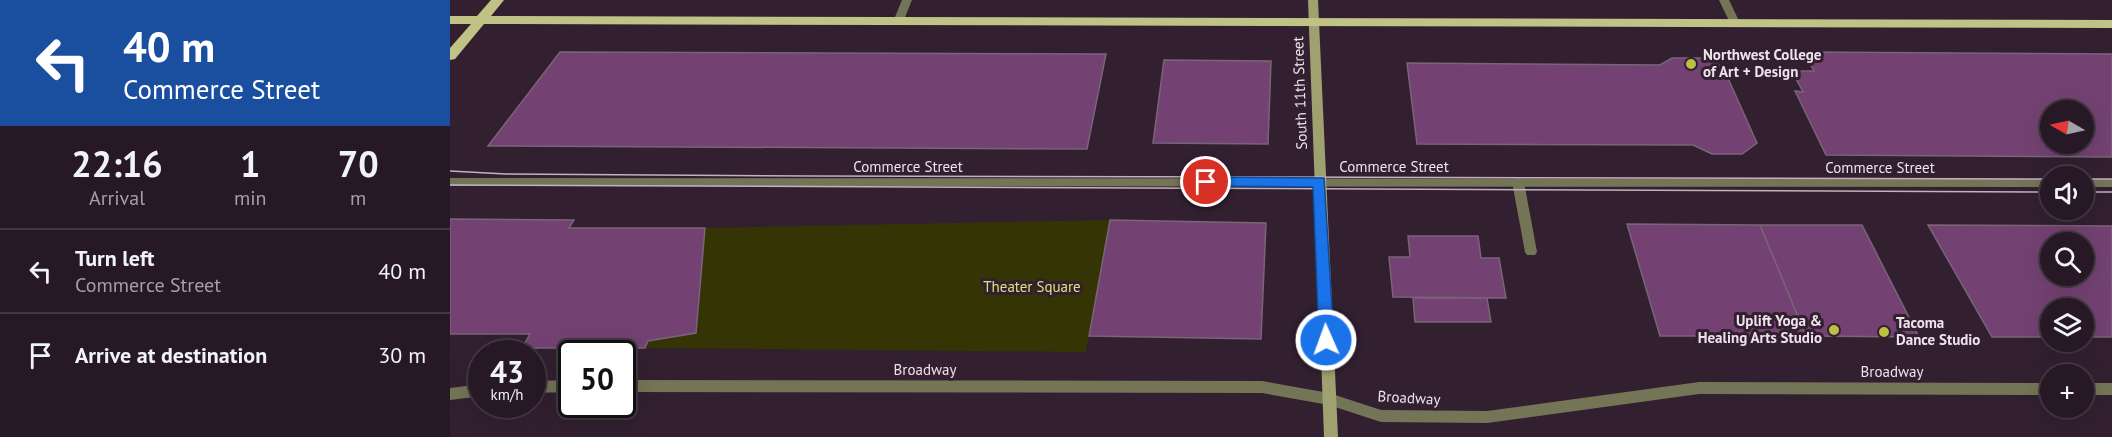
<!DOCTYPE html>
<html lang="en">
<head>
<meta charset="utf-8">
<style>
  body { margin:0; font-family:"PT Sans",sans-serif; background:#322532; color:#f1f3f6; height:100vh; display:flex; flex-direction:column; font-size:22px; white-space:nowrap }
  * { box-sizing:border-box; margin:0 }
  p { font-size:20px; color:#a4a0a7 }
  .icon { flex:none; width:33px; height:33px; fill:none; stroke:currentColor; stroke-width:2; stroke-linecap:round; stroke-linejoin:round }
  .map { position:relative; flex:1; overflow:hidden }
  .side { display:flex; flex-direction:column; background:#261825; width:450px }
  .side>* { flex:none }
  .hud { background:#1a4fa0; color:#fff; overflow:hidden }
  .needle { width:39px; rotate:279deg }
  .controls { position:absolute; left:1590px; top:100px; display:grid; gap:12px }
  .controls a { display:grid; place-items:center; width:54px; height:54px; border-radius:50%; background:#261825; box-shadow:0 6px 24px #0002,0 0 0 2px #423742; font-size:30px }
  .speed { position:absolute; left:18px; top:340px; display:flex; gap:12px; font-size:30px; font-weight:700; text-align:center }
  .speed>* { display:grid; place-content:center; width:78px; height:78px; border-radius:50%; background:#261825; box-shadow:0 6px 24px #0002,0 0 0 2px #423742; line-height:1 }
  .speed small { font-size:15px; font-weight:400 }
  .speed .limit { border:3px solid #111; border-radius:9px; background:#fff; color:#111 }
  .pin { position:absolute; display:grid; place-items:center; width:51px; height:51px; color:#fff; margin:-26px; border:3px solid #fff; border-radius:50%; box-shadow:0 2px 6px #0007 }
  .me { position:absolute; width:66px; margin:-33px; rotate:358deg; stroke-linejoin:round; filter:drop-shadow(0 0 4px #0008) }
  .turn { display:flex; align-items:center; gap:21px; height:126px; padding:0 24px; font-size:27px }
  .turn .icon { width:78px; height:78px; stroke-width:2.5 }
  .turn b { display:block; font-size:42px; line-height:51px }
  .eta { display:flex; justify-content:space-evenly; align-items:center; height:102px; text-align:center }
  .eta b { font-size:36px; font-weight:800; line-height:42px }
  ul { padding:0; list-style:none }
  li { display:flex; align-items:center; gap:18px; height:84px; padding:0 24px; border-top:2px solid #423742 }
  li div { flex:1 }
  li b { display:block; font-size:22px }
  li em { font-style:normal }
  main { display:flex; flex:1; min-height:0 }
  .map>svg:first-child { display:block }
  .green { fill:#343404 }
  .building { fill:#734272; stroke:#796478; stroke-width:1.5; fill-rule:evenodd }
  .lines { fill:none; stroke-linecap:round; stroke-linejoin:round }
  .service { fill:#747557; fill-rule:evenodd }
  .minor { fill:#747557; fill-rule:evenodd }
  .tertiary { fill:#747557; fill-rule:evenodd }
  .secondary { fill:#9fa171; fill-rule:evenodd }
  .primary { fill:#c0c385; fill-rule:evenodd }
  .tram { stroke:#c0b2bf; stroke-width:1.5 }
  .route { fill:#1a73e8; stroke:#114b97; stroke-width:1.5 }
  .poi-dot { fill:#bdbf43; stroke:#322031; stroke-width:2 }
  .labels { text-anchor:middle; stroke-width:6; stroke-linejoin:round; paint-order:stroke }
  .poi-label { font-size:15px; font-weight:bold; fill:#eee2ed; stroke:#322031; text-anchor:start }
  .street-label { font-size:15px; fill:#eee2ed; stroke:#322031 }
  .park-label { font-size:15px; fill:#dee17a; stroke:#322031 }
</style>
</head>
<body>
<main>
<section class="side">
<div class="hud">
<div class="turn"><svg class="icon" aria-label="left" viewBox="0 0 24 24"><path d="M17 20v-9H6M10 6l-5 5 5 5"/></svg><div><b>40 m</b>Commerce Street</div></div>
</div>
<div class="eta">
<div><b>22:16</b><p>Arrival</p></div>
<div><b>1</b><p>min</p></div>
<div><b>70</b><p>m</p></div>
</div>
<ul>
<li><svg class="icon" aria-label="left" viewBox="0 0 24 24"><path d="M17 20v-9H6M10 6l-5 5 5 5"/></svg><div><b>Turn left</b><p>Commerce Street</p></div><em>40 m</em></li>
<li><svg class="icon" aria-label="arrive" viewBox="0 0 24 24"><path d="M6 21V4h12l-3 4 3 4H6"/></svg><div><b>Arrive at destination</b></div><em>30 m</em></li>
</ul>
</section>
<div class="map">
<svg width="1662" height="437" viewBox="0 0 1662 437">
  <rect width="100%" height="100%" fill="#322031"/>
  <path class="green" d="M660,220L636,352L195,348L198,341L246,333L255,228Z"/>
  <path class="building" d="M110,52L656,54L637,149L38,146Z
    M1354,52L1662,54V157L1376,155L1345,91L1353,92L1342,71H1364ZM1600,111H1634V144H1600Z
    M1222,58H1255L1273,67L1307,143L1292,154H1262L1243,145L967,144L957,63L1210,65Z
    M714,60L821,61L818,144L703,143Z
    M0,219L124,220L119,228H255L246,333L198,341L195,348H72L80,334H0Z
    M660,220L816,223L811,339L639,336Z
    M1177,224L1310,225L1356,336H1210Z
    M1310,225H1412L1469,337L1356,336Z
    M1478,225L1662,226V337H1634V309H1600V337H1542ZM1600,243H1634V276H1600Z
    M958,236H1028L1031,258H1049L1056,298L943,297L939,257H960Z
    M963,298H1037L1041,322H965Z"/>
  <g class="lines">
    <path class="service" d="M1068,178L1074,182L1087,252L1085,255H1077L1075,252L1062,182Z"/>
    <path class="minor" d="M122,380V392L82,393V381Z
      M172,380L812,381L879,393L931,410L1037,411L1249,382L1600,383V395L1249,394L1037,423L931,422L879,405L812,393L172,392Z
      M1634,383H1662V395H1634Z
      M32,384V396L0,400V388Z"/>
    <path class="tertiary" d="M452,0H462L453,22L448,25L443,22Z
      M1269,0H1279L1290,23L1289,25H1281Z
      M0,178L1600,179V187L0,186Z
      M1634,179H1662V187H1634Z"/>
    <path class="secondary" d="M858,0H868L888,437H874Z"/>
    <path class="primary" d="M41,0H54L41,16L1662,20V28L34,24L5,59L0,60V48L21,24H0V16H27Z"/>
    <path class="tram" d="M0,171L56,174L359,176L1600,179
      M1634,179H1662
      M0,185L1600,192
      M1634,192H1662"/>
  </g>
  <path class="route" d="M756,177L874,178L884,340L882,344L876,346L871,344L869,340L863,187L756,186L749,182Z"/>
  <g class="poi-dot">
    <circle cx="1241" cy="64" r="6"/>
    <circle cx="1384" cy="330" r="6"/>
    <circle cx="1434" cy="332" r="6"/>
  </g>
  <g class="labels">
    <g class="poi-label">
      <text x="1253" y="60">Northwest College<tspan x="1253" dy="17">of Art + Design</tspan></text>
      <text x="1372" y="326" text-anchor="end">Uplift Yoga &amp;<tspan x="1372" dy="17">Healing Arts Studio</tspan></text>
      <text x="1446" y="328">Tacoma<tspan x="1446" dy="17">Dance Studio</tspan></text>
    </g>
    <g class="street-label">
      <text transform="translate(850 93) rotate(-92)" y="5">South 11th Street</text>
      <text x="458" y="172">Commerce Street</text>
      <text x="944" y="172">Commerce Street</text>
      <text x="1430" y="173">Commerce Street</text>
      <text x="475" y="375">Broadway</text>
      <text x="1442" y="377">Broadway</text>
      <text transform="translate(959 398) rotate(3)" y="5">Broadway</text>
    </g>
    <g class="park-label">
      <text x="582" y="292">Theater Square</text>
    </g>
  </g>
</svg>
<div class="controls">
<a><svg class="needle" viewBox="-14 -14 28 28"><path d="M0-13l5 13h-10z" fill="#e53935"/><path d="M0 13l5-13h-10z" fill="#a4a0a7"/></svg></a>
<a><svg class="icon" aria-label="sound" viewBox="0 0 24 24"><path d="M4 9h4l5-4v14l-5-4H4zM17 9q2 3 0 6"/></svg></a>
<a><svg class="icon" aria-label="search" viewBox="0 0 24 24"><circle cx="10" cy="10" r="6"/><path d="M15 15l6 6"/></svg></a>
<a><svg class="icon" aria-label="layers" viewBox="0 0 24 24"><path d="M12 4l9 5-9 5-9-5zM3 14l9 5 9-5"/></svg></a>
<a>+</a>
</div>
<div class="speed"><div>43<small>km/h</small></div><div class="limit">50</div></div>
<div class="pin" style="left:756px;top:182px;background:#d93025"><svg class="icon" aria-label="arrive" viewBox="0 0 24 24"><path d="M6 21V4h12l-3 4 3 4H6"/></svg></div>
<svg class="me" style="left:876px;top:340px" viewBox="-20 -20 40 40"><circle r="17" fill="#1a73e8" stroke="#fff" stroke-width="3"/><path d="M0-11L8 9 0 5-8 9z" fill="#fff"/></svg>
</div>
</main>
</body>
</html>
